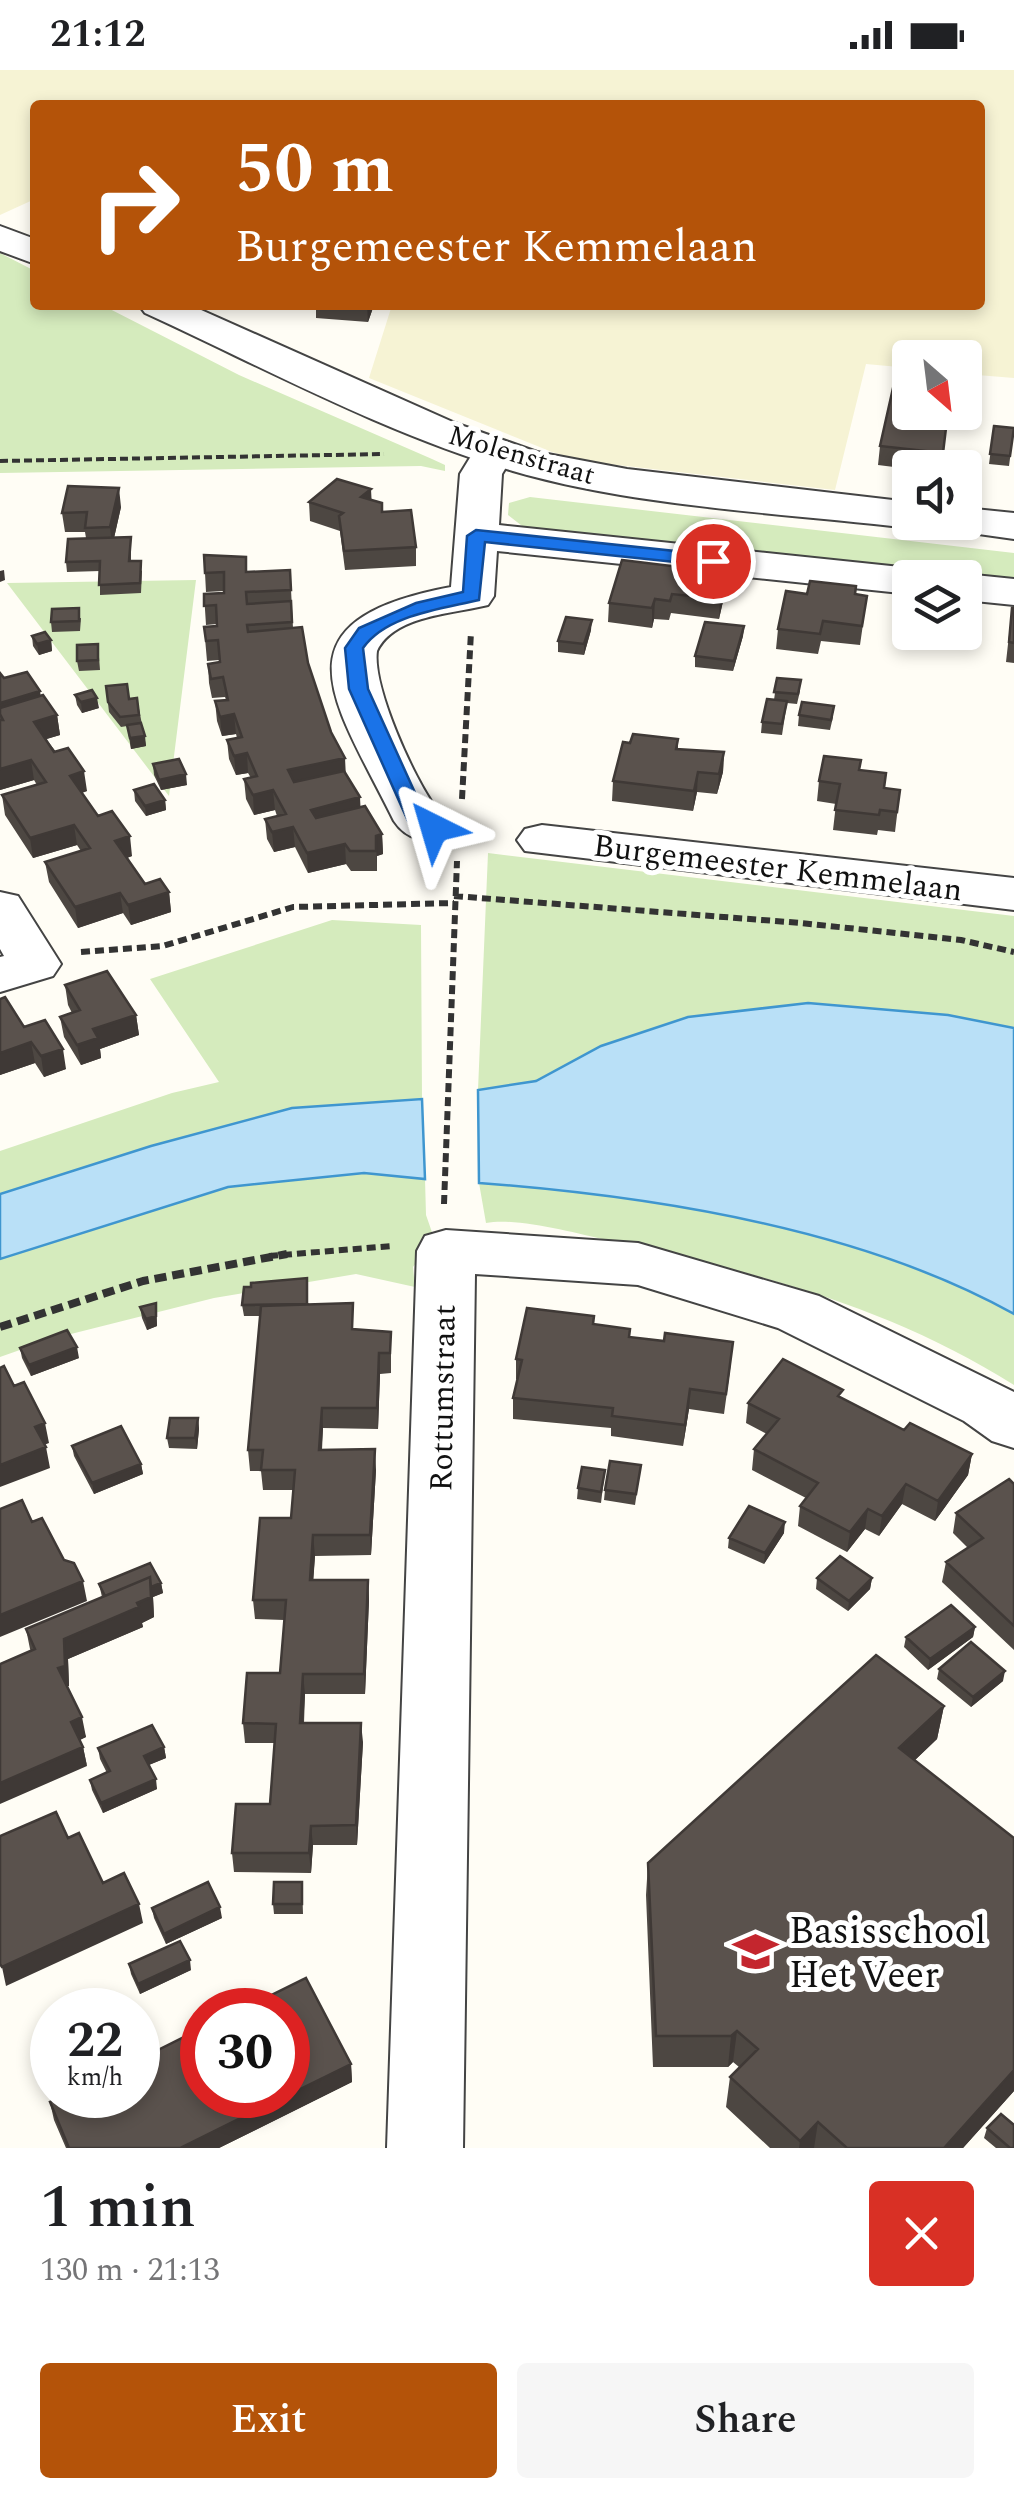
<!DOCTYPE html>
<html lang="en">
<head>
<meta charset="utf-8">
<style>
  body { margin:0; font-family:Spectral,serif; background:#f6f6f6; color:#202124; height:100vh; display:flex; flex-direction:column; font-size:38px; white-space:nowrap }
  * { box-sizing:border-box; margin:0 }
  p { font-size:32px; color:#757577 }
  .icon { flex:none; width:55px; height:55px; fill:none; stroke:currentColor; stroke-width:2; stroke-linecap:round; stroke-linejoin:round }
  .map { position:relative; height:2078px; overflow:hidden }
  .panel { display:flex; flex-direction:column; background:#fff; flex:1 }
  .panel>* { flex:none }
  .guide { position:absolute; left:30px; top:30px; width:955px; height:210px; border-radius:10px; box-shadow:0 5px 15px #0003; background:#b45309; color:#fff; overflow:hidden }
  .needle { width:65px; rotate:152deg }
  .buttons { position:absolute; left:892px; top:270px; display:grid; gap:20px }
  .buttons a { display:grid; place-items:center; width:90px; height:90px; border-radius:10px; background:#fff; box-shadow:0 5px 15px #0003; font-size:50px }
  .speed { position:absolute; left:30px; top:1918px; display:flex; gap:20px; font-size:50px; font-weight:700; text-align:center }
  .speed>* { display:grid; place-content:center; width:130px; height:130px; border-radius:50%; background:#fff; box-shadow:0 5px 15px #0003; line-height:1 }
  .speed small { font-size:25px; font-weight:400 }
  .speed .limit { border:15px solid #d22; background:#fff; color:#111 }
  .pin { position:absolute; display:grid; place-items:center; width:85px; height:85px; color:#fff; margin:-42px; border:5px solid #fff; border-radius:50%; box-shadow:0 2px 10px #0007 }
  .me { position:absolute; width:110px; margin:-55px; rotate:320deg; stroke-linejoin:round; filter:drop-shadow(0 0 8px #0008) }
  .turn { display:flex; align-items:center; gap:35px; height:210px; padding:0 40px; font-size:45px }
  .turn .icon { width:130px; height:130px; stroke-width:2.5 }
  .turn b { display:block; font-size:70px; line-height:85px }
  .round { display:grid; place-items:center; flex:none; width:105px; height:105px; border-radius:10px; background:#f6f6f6 }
  .summary { display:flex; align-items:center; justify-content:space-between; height:170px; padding:0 40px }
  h1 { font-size:60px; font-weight:600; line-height:75px }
  .button { display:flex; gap:20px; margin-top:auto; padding:20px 40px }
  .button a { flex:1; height:115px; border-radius:10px; background:#b45309; color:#fff; font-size:40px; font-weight:600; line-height:115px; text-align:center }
  .button a+a { background:#f6f6f6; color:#202124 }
  .status { display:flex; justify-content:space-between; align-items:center; height:70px; padding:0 50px; background:#fff; direction:ltr }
  .status svg { height:28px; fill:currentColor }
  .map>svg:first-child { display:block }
  .farmland { fill:#f6f3d4 }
  .green { fill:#d5ebbd }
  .water { fill:#b9e0f7; stroke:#3f96cf; stroke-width:2.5 }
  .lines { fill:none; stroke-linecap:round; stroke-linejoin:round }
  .minor-casing { stroke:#444; stroke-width:4 }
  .tertiary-casing { stroke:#444; stroke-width:4 }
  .path-far2 { stroke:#333; stroke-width:4; stroke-dasharray:8 4; stroke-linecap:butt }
  .path-far1 { stroke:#333; stroke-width:6; stroke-dasharray:9 5; stroke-linecap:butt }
  .path { stroke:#333; stroke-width:8; stroke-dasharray:12 6; stroke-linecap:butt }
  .minor { fill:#fff; fill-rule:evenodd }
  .tertiary { fill:#fff; fill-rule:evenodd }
  .wall { fill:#4d4742 }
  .shaded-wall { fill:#3f3936 }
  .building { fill:#5a524d; stroke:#3f3936; stroke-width:2.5 }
  .route { fill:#1a73e8; stroke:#114b97; stroke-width:2.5 }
  .labels { text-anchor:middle; stroke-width:10; stroke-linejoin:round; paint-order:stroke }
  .far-street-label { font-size:28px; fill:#111; stroke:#fff }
  .street-label { font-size:32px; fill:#111; stroke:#fff }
  .near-poi-label { font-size:38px; fill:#111; stroke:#fff; text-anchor:start }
</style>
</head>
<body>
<div class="status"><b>21:12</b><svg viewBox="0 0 49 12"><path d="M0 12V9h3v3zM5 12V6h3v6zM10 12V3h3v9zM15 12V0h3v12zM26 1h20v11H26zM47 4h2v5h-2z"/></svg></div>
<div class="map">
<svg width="1014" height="2078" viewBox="0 0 1014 2078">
  <rect width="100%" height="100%" fill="#fffdf5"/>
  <path class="farmland" d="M0,0H1014V308L965,304V288H910V298L866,294L835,420L582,391L552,382L369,308L392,235H980V35H35V129L0,145Z"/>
  <path class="green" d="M0,183L35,201V235H102L239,305L432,389L445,395V401L421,396L0,403Z
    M530,427L1014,483V510L526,459L508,445L509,433Z
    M196,510L169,726L7,513Z
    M488,783L1014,846V958L948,945L808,933L601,976L536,1011L478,1020Z
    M332,850L421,855L422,1029L292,1038L151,1076L0,1124V1081L172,1023L219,1012L150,909Z
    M364,1103L425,1109L426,1145L434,1168L413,1197L415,1217L356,1204L214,1228L51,1269L0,1287V1189L228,1117Z
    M479,1113C652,1126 862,1159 1014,1244V1315C888,1235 751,1201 606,1170C575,1163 516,1147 486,1153Z"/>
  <path class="water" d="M808,933L948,945L1014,958V1244C862,1159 652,1126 479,1113L478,1020L536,1011L601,976L688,947Z
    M422,1029L425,1109L364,1103L228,1117L0,1189V1124L151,1076L292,1038Z"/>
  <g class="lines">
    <defs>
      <path id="minor" d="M494,370L509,373L515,382L502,404L499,455L910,498L926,502L930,508H910V524L497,481L494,526L488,535C453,544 394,545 377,581C372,616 414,709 436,738C442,746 452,748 459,758L451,769C429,774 407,771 394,751C334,630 269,551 451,517L460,404L479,373Z
        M965,504L1014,509V535L965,530V508H950Z
        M542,755L1014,808V840L525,781L517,770L525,759Z
        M0,822L18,826L61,894L53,906L0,922V887L4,886L0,879Z
        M446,1160L638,1173L819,1226L1014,1322V1378L992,1371L964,1351L778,1258L638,1215L475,1204L463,2078H387L417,1181L425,1166Z"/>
      <path id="tertiary" d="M0,156L35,169V194L0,181Z
        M139,235H190L455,353L537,382L627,399L910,432V452H926L910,458C783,443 636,437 513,401C386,364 265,298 145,243Z
        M965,438L1014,443V469L950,460L945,452H965Z"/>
    </defs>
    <use href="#minor" class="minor-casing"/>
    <use href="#tertiary" class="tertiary-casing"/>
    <path class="path-far2" d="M0,391L384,384"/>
    <path class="path-far1" d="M462,729L471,562
      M454,826L801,853L961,870L1014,882
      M81,882L163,876L293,837L454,833
      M444,1134L457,791
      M269,1186L392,1176"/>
    <path class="path" d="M0,1257L143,1211L287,1184"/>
    <use href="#minor" class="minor"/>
    <use href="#tertiary" class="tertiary"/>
  </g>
  <path class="wall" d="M316,235H374L368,252L316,248Z
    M994,356L1014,358L1009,396L989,394Z
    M943,358H946L941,398L910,399L878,395L880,376Z
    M371,419V430L416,477V496L345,500L340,461L310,451L309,432Z
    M121,437L114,468L131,467V491L142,501L141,523L100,525V501L67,502L66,492L86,468L85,462H65L62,443Z
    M680,497V503L725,508L724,527L719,549L671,543L669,550L654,549L652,558L608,552L609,533Z
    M290,500L293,558L308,593L345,703L360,727V737L382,764L383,784L377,786V801H351L346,794L308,803L295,777L274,782L267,769L265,749L277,746L275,740L254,745L246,729L244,709L251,708L248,703L236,705L229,689L227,670L237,668L236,664L222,666L217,651L215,631L226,630L225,627L212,628L209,613L208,594L220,592L219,590L207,591L204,557L217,556V554L206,555L204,524L224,523V521L206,522L205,503Z
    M807,524L867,526L860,575L821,571L818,584L776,579L778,559Z
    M1012,538H1014V593L1006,592Z
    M81,548L80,561L52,562L51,552Z
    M744,556L743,566L733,601L695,597V586Z
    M591,560L584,585L558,582V571Z
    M32,566L51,570L52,581L39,585L33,576Z
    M98,574L100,600L79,601L77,591Z
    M0,603L4,608L41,626L57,645L60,665L46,669L87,721L82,723L98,746L132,786L127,788L145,814L169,822L171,842L131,855L123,843L78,858L49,812L45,792L81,781L77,775L33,788L5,745L2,725L37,715L34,710L0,720Z
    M777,608L800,621L797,634L787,633L782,665L761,663L762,652L774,630Z
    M106,616L129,629L137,628L146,676L131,679L127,656L121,657L109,642Z
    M75,625L99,638L82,643L77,635Z
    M799,645L833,647L830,660L798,656Z
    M678,669V679L724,682L723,702L717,724L697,722L693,741L612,731L613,711L630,673Z
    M153,694L187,715L161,720L154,705Z
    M860,700L884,718L900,720L895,762L878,760L877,765L833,760L836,734L817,731L819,711Z
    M134,720L165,730L166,740L146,746L135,731Z
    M65,915L136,945L139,965L100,979L101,988L81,995L64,967L60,947L72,943L68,935Z
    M0,929L24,957L66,999L44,1007L35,993L0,1005Z
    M156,1233L157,1256L147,1260L142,1248L140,1237Z
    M308,1234L354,1259L391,1262V1303L380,1304L378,1359L323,1358L322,1380L376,1400L371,1485L315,1486L313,1510H368L369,1530L365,1624H305L304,1653L363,1672L357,1775H313L311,1803L234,1802L232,1783L270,1734L274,1673H245L243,1653L280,1603L284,1550L255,1549L253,1530L291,1448L294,1420H263L261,1401H250L248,1380L260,1246H244L242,1235Z
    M594,1254L630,1267L731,1293L724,1344L689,1339L683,1376L611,1366V1358L513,1349V1328L518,1309H516V1289Z
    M20,1278L79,1288L31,1306L22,1288Z
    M842,1328L904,1360L972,1384L968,1405L935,1451L902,1434L879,1466L865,1459L847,1482L798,1456L800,1436L806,1428L752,1400L754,1379L767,1364L746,1353L748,1333Z
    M198,1348L199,1359L197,1379L169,1378L167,1368Z
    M72,1376L141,1394L143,1404L94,1424L74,1386Z
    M641,1395L635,1435L604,1430L605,1420Z
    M605,1400L601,1433L577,1429L578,1418Z
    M1014,1414V1580L942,1512L946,1492L968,1478L953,1463L956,1443Z
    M784,1463L764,1494L728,1478L729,1468Z
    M817,1508H872L870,1519L848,1541L816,1519Z
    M161,1513L163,1523L153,1527L154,1547L142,1553L143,1557L68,1589L69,1616H67L86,1667L80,1670L83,1677L87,1696L30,1579L26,1559L102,1527L99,1514Z
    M975,1557L973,1567L928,1600L904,1577L906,1567Z
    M939,1599L1003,1611L971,1637L937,1609Z
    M944,1636L937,1669L915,1690L1014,1768V2021L963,2078H770L726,2037L730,2007L739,1997L733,1992L728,1997H653L646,1825L648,1793Z
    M164,1677L166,1688L149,1695L157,1719L103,1743L92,1720L90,1710L107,1703L100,1689L98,1678Z
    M302,1812L303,1844H274L273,1834Z
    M152,1838L222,1848L166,1874L154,1848Z
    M129,1894L191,1900L140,1924L131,1904Z
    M351,1994L352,2012L219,2078H66L54,2050L50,2032Z
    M987,2058L1014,2078H996L984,2068Z"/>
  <path class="shaded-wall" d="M367,235H374L368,252Z
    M119,418L121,437L112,477L110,457Z
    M371,419L372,438L361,427Z
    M4,500L5,510L0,512V501Z
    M725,508L724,527L719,549L720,529Z
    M655,529L654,549L652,558V538Z
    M592,550L591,560L584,585V574Z
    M744,556L743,566L733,601L734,591Z
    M51,570L52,581L39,585L37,574Z
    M40,621L43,641L0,644V633Z
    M97,628L99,638L82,643L81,632Z
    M234,644L236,664L222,666L220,647Z
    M57,645L60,665L37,672L34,652Z
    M145,666L146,676L131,679L130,668Z
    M724,682L723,702L717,724L719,704Z
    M247,683L248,703L236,705L234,686Z
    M345,688L346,708L289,720L288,700Z
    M31,690L34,710L0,720V699Z
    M84,701L87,721L73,725L70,706Z
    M698,702L697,722L693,741L694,721Z
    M186,704L187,715L161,720L159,710Z
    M273,720L275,740L254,745L253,725Z
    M360,727L361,747L312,760L311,740Z
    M165,730L166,740L146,746L145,736Z
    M74,755L77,775L33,788L30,768Z
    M293,757L295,777L274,782L272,762Z
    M382,764L383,784L377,786V801L376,766Z
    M130,766L132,786L118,791L115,771Z
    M345,774L346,794L308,803L307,783Z
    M169,822L171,842L131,855L128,835Z
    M120,823L123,843L78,858L75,837Z
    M136,945L139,965L100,979L101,988L81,995L77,975L93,959Z
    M31,972L35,993L0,1005V983Z
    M63,979L66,999L44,1007L41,986Z
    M156,1233L157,1256L147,1260L146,1249Z
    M77,1277L79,1288L31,1306L29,1295Z
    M379,1283L380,1304L378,1359L377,1338Z
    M690,1319L689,1339L683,1376L685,1355Z
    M322,1338L323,1358L320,1400L319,1380Z
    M198,1348L199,1359L197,1379L195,1368Z
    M45,1353L49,1373L39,1377L35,1357Z
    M46,1377L50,1398L0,1417V1395Z
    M375,1379L376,1400L371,1485L370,1465Z
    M972,1384L968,1405L935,1451L938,1431Z
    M141,1394L143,1404L94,1424L92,1413Z
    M906,1414L902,1434L879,1466L882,1446Z
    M868,1439L865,1459L847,1482L850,1462Z
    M785,1452L784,1463L764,1494L765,1483Z
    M313,1465L315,1486L312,1530L310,1510Z
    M872,1508L870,1519L848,1541L849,1531Z
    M368,1510L369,1530L365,1624L364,1604Z
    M83,1511L87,1531L0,1567V1545Z
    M161,1513L163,1523L153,1527L154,1547L142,1553L143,1557L68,1589L69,1616L62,1618L58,1598L64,1569L110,1534Z
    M975,1557L973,1567L928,1600L930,1589Z
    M1005,1601L1003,1611L971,1637L973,1627Z
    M303,1604L305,1624L302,1673L300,1653Z
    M944,1636L937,1669L893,1711L899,1678Z
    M82,1647L86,1667L75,1672L71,1652Z
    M361,1653L363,1672L357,1775L356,1755Z
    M83,1677L87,1696L0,1734V1713Z
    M164,1677L166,1688L146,1696L144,1686Z
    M156,1709L157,1719L103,1743L101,1733Z
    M311,1756L313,1775L311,1803L309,1783Z
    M139,1834L143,1853L6,1916L2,1897Z
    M220,1837L222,1848L166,1874L164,1864Z
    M190,1890L191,1900L140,1924L138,1914Z
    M737,1961L733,1992L728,1997L731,1966Z
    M351,1994L352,2012L219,2078H180Z
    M1014,2000V2021L963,2078H944Z
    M818,2052L814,2078H799L800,2071Z"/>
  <path class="building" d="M893,318L910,320V342H945L943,358H946L943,383L880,376Z
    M994,356L1014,358L1010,386L990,384Z
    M337,409L371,419L361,427L382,433V442L411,440L416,477L344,481L339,446L343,443L309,432Z
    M68,416L119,418L110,457L85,458L87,442L62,443Z
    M131,467L129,491H141L140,513L99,515L100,491L66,492L68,469Z
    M204,485L246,487V502L290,500L291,520L246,522L247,534L291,531L292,552L247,555L248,562L302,557L308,593L331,662L345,688L288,700L294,712L344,701L360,727L311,740L316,748L365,736L382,764L376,766V781H350L345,774L307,783L293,757L272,762L265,749L286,744L273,720L253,725L244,709L257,706L247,683L234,686L227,670L242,667L234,644L220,647L215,631L228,630L223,607L211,609L208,594L220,592L218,570L206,571L204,557L217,556L216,535L204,536V524L224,523V502L205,503Z
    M622,490L680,497L678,503L725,508L720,529L672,524L670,531L655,529L652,538L609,533Z
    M810,511L856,516L855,524L867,526L862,556L823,551L820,564L778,559L786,521L807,524Z
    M79,538V551L51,552L52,539Z
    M1012,538H1014V573L1009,572Z
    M566,547L592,550L584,574L558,571Z
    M705,552L744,556L734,591L695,586Z
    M45,562L51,570L37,574L32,566Z
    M98,574V590L77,591V575Z
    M27,602L40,621L0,633V603L4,608Z
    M777,608L801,610L798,624L774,622Z
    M127,614L129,629L137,628L139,645L120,647L108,632L106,616Z
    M92,620L97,628L81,632L75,625Z
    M43,625L57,645L34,652L54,682L68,678L84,701L70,706L98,746L112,741L130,766L115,771L145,814L160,809L169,822L128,835L120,823L75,837L45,792L90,778L74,755L30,768L2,725L46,712L31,690L0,699V650H3L0,644V638Z
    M767,629L787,631L782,654L762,652Z
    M802,632L834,636L831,650L799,645Z
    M141,653L145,666L130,668L127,655Z
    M633,664L678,669L676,679L724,682L719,704L698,702L694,721L613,711L623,672L630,673Z
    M824,686L861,690L859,700L886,703L884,718L900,720L897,742L880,740L879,745L835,740L840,714L819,711Z
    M179,689L186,704L159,710L153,694Z
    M154,714L165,730L145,736L134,720Z
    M107,901L136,945L93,959L98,968L77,975L60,947L80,940L65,915Z
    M5,927L24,957L45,950L63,979L41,986L31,972L0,983V929Z
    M307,1208V1234L242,1235L244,1217H251V1213Z
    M156,1233V1246L146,1249L140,1237Z
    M353,1233L352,1259L391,1262L390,1283H379L377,1338H322L319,1380L375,1379L370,1465H313L310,1510H368L364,1604H303L300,1653H361L356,1755L311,1756L309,1783H232L236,1734H270L276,1654L243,1653L247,1603H280L286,1530H253L260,1448H291L295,1400H261L263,1380H248L261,1236Z
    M527,1238L594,1246L593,1254L630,1259L629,1267L664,1271L665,1263L733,1272L726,1324L690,1319L685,1355L612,1346L613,1338L513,1328L522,1290L516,1289Z
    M67,1260L77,1277L29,1295L20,1278Z
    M783,1289L843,1320L838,1326L904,1360L910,1353L972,1384L938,1431L906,1414L882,1446L868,1439L850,1462L800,1436L818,1413L754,1379L779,1349L748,1333Z
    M4,1296L14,1316L24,1312L45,1353L35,1357L46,1377L0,1395V1298Z
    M170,1348H198L195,1368H167Z
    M121,1356L141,1394L92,1413L72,1376Z
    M610,1391L641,1395L636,1424L605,1420Z
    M582,1397L605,1400L601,1422L578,1418Z
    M1009,1409L1014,1414V1556L946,1492L983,1468L956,1443Z
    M22,1430L32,1452L42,1448L64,1490L74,1493L83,1511L0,1545V1439Z
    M749,1436L785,1452L765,1483L729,1468Z
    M840,1486L872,1508L849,1531L817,1508Z
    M150,1493L161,1513L151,1517L150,1507L105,1526L99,1514Z
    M150,1507L151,1527L137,1533L139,1537L64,1569L65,1596L58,1598L82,1647L71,1652L83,1677L0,1713V1594L35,1579L26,1559Z
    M951,1535L975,1557L930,1589L906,1567Z
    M971,1572L1005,1601L973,1627L939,1599Z
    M876,1585L944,1636L899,1678L1014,1768V2000L944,2078H847L818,2052L800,2071L730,2007L758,1979L737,1961L731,1966H656L648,1793Z
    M152,1655L164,1677L144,1686L156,1709L101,1733L90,1710L110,1701L98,1678Z
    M56,1742L68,1768L79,1763L103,1813L124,1803L139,1834L2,1897L0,1894V1766Z
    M208,1812L220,1837L164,1864L152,1838Z
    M274,1812H302V1834H273Z
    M180,1871L190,1890L138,1914L129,1894Z
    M306,1908L351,1994L288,2025V1940H241Z
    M202,1958V2025H287L180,2078H69L50,2032L65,2025H138V1990Z
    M1001,2044L1014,2055V2078H1010L987,2058Z"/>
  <path class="route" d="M476,460L713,485L722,491L713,496L485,472L479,530C441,539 386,545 363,578L368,619L426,747L444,758L434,764L408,751L349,619L345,578L359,558L416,533L463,522L467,466Z"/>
  <defs>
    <symbol id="school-bare" viewBox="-9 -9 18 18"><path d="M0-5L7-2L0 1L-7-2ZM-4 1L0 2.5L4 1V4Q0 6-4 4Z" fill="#c4262e" stroke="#fff" stroke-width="2.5" paint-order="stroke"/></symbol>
  </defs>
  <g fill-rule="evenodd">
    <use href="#school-bare" x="724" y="1850" width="63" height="63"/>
  </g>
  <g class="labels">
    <g class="far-street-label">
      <text transform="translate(522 384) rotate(16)" y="10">Molenstraat</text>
    </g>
    <g class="street-label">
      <text transform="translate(778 797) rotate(7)" y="11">Burgemeester Kemmelaan</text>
      <text transform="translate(442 1328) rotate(-89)" y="11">Rottumstraat</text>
    </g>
    <g class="near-poi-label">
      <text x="789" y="1873">Basisschool<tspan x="789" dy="44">Het Veer</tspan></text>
    </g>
  </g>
</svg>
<div class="buttons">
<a><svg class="needle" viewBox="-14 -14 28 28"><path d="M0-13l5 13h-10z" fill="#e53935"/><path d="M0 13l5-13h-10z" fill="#757577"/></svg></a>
<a><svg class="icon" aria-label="sound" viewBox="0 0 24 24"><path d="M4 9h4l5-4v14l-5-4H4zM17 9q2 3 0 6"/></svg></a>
<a><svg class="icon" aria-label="layers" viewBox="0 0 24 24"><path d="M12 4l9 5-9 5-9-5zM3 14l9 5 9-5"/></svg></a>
</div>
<div class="speed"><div>22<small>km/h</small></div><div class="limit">30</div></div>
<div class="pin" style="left:713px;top:491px;background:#d93025"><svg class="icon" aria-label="arrive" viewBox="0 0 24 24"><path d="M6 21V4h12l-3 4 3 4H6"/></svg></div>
<svg class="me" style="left:434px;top:758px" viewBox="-20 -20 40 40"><path d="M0-17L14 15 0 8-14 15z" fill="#1a73e8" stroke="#fff" stroke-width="4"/></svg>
<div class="guide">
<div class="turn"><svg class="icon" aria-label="right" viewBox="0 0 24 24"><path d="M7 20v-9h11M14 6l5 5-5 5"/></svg><div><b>50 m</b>Burgemeester Kemmelaan</div></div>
</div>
</div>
<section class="panel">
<div class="summary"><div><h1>1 min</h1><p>130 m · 21:13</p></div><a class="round" style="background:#d93025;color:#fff"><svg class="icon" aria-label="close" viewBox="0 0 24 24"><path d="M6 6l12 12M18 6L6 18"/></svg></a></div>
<div class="button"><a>Exit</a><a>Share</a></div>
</section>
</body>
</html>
